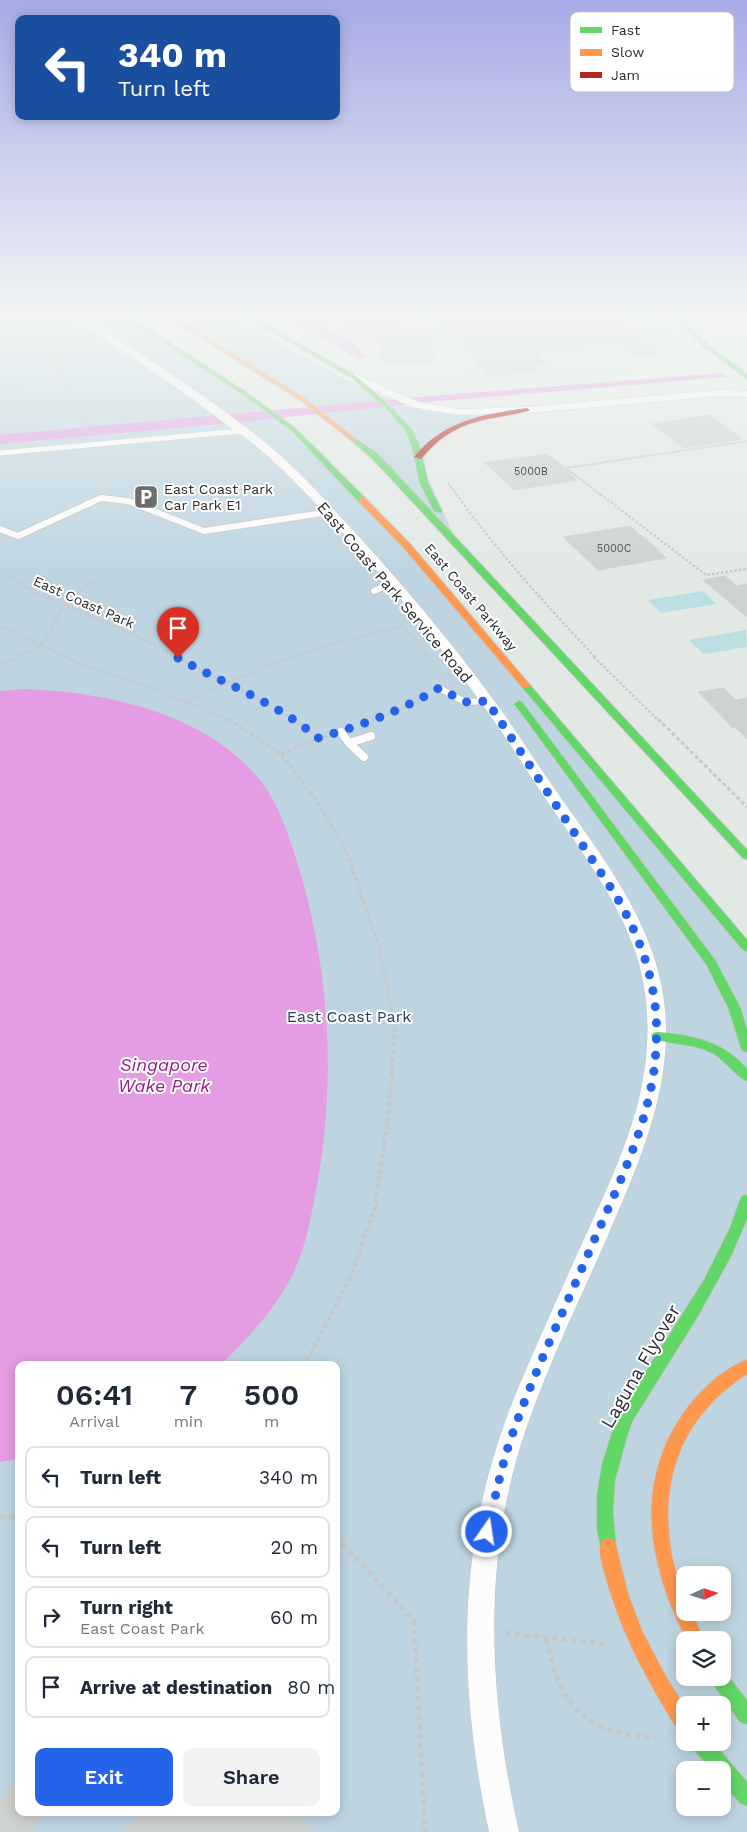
<!DOCTYPE html>
<html lang="en">
<head>
<meta charset="utf-8">
<style>
  body { margin:0; font-family:"Work Sans",sans-serif; background:#f2f2f3; color:#1f2937; height:100vh; display:flex; flex-direction:column; font-size:19px; white-space:nowrap }
  * { box-sizing:border-box; margin:0 }
  p { font-size:16px; color:#747a83 }
  .icon { flex:none; width:28px; height:28px; fill:none; stroke:currentColor; stroke-width:2; stroke-linecap:round; stroke-linejoin:round }
  .map { position:relative; flex:1; overflow:hidden }
  .details { position:absolute; left:15px; top:1361px; width:325px; height:455px; display:flex; flex-direction:column; background:#fff; border-radius:10px; box-shadow:0 2px 12px #0003 }
  .details>* { flex:none }
  .banner { position:absolute; left:15px; top:15px; width:325px; height:105px; border-radius:10px; box-shadow:0 2px 12px #0003; background:#1a4fa0; color:#fff; overflow:hidden }
  .needle { width:32px; rotate:86deg }
  .fabs { position:absolute; left:676px; top:1566px; display:grid; gap:10px }
  .fabs a { display:grid; place-items:center; width:55px; height:55px; border-radius:10px; background:#fff; box-shadow:0 2px 12px #0003; font-size:25px }
  .pin { position:absolute; display:grid; place-items:center; width:42px; height:42px; color:#fff; margin:-51px -21px; border-radius:50% 50% 50% 0; rotate:-45deg; box-shadow:0 0 5px #0007 }
  .pin .icon { rotate:45deg }
  .me { position:absolute; width:55px; margin:-28px; rotate:13deg; stroke-linejoin:round; filter:drop-shadow(0 0 4px #0008) }
  .turn { display:flex; align-items:center; gap:18px; height:105px; padding:0 20px; font-size:22px }
  .turn .icon { width:65px; height:65px; stroke-width:2.5 }
  .turn b { display:block; font-size:35px; line-height:42px }
  .eta { display:flex; justify-content:space-evenly; align-items:center; height:85px; text-align:center }
  .eta b { font-size:30px; font-weight:600; line-height:35px }
  .button { display:flex; gap:10px; margin-top:auto; padding:10px 20px }
  .button a { flex:1; height:58px; border-radius:10px; background:#2563eb; color:#fff; font-size:20px; font-weight:600; line-height:58px; text-align:center }
  .button a+a { background:#f2f2f3; color:#1f2937 }
  ul { padding:0; list-style:none }
  li { display:flex; align-items:center; gap:15px; height:62px; margin:0 10px 8px; padding:0 10px; border:2px solid #e0e1e3; border-radius:10px }
  li div { flex:1 }
  li b { display:block; font-size:19px }
  li em { font-style:normal }
  .map>svg:first-child { display:block }
  .education { fill:#d8ebe1 }
  .green { fill:#bed5e1; fill-rule:evenodd }
  .pitch { fill:#bcdfe4 }
  .water { fill:#e49ce3 }
  .building { fill:#cdd2cf; stroke:#ced4d1 }
  .lines { fill:none; stroke-linecap:round; stroke-linejoin:round }
  .lane-far2-casing { stroke:#c4c6c5; stroke-width:6 }
  .lane-far1-casing { stroke:#c4c6c5; stroke-width:8 }
  .lane-casing { stroke:#c4c6c5; stroke-width:10 }
  .street-casing { stroke:#c4c6c5; stroke-width:1 }
  .fast-casing { stroke:#c4c6c5; stroke-width:2 }
  .slow-casing { stroke:#c4c6c5; stroke-width:2 }
  .jam-casing { stroke:#c4c6c5; stroke-width:2 }
  .path-far4 { stroke:#c7c8c7; stroke-width:2; stroke-dasharray:2.5 1; stroke-linecap:butt }
  .path-far3 { stroke:#c7c8c7; stroke-width:2.5; stroke-dasharray:2.5 2; stroke-linecap:butt }
  .path-far2 { stroke:#c7c8c7; stroke-width:3; stroke-dasharray:4 2.5; stroke-linecap:butt }
  .path-far1 { stroke:#c7c8c7; stroke-width:4; stroke-dasharray:4.5 3; stroke-linecap:butt }
  .path { stroke:#c7c8c7; stroke-width:5; stroke-dasharray:5.5 4; stroke-linecap:butt }
  .lane-far2 { stroke:#fbfcfb; stroke-width:5 }
  .lane-far1 { stroke:#fbfcfb; stroke-width:6 }
  .lane { stroke:#fbfcfb; stroke-width:8 }
  .street { fill:#fbfcfb; fill-rule:evenodd }
  .fast { fill:#63d668; fill-rule:evenodd }
  .slow { fill:#ff974d; fill-rule:evenodd }
  .jam { fill:#b3261e; fill-rule:evenodd }
  .route { stroke:#2563eb; stroke-width:9; stroke-dasharray:0 16.2 }
  .labels { text-anchor:middle; stroke-width:4; stroke-linejoin:round; paint-order:stroke }
  .far-number-label { font-size:11px; fill:#555656 }
  .far-poi-label { font-size:14px; fill:#2c2c2c; stroke:#fff; text-anchor:start }
  .far-street-label { font-size:14px; fill:#2c2c2c; stroke:#fff }
  .street-label { font-size:16px; fill:#2c2c2c; stroke:#fff }
  .park-label { font-size:16px; fill:#213e64; stroke:#fff }
  .water-label { font-size:18px; font-style:italic; fill:#931886; stroke:#fff }
  .near-street-label { font-size:19px; fill:#2c2c2c; stroke:#fff }
  .key { fill:#fff; stroke:#c0c0c0; stroke-width:1 }
  .key-label { font-size:14px; fill:#2c2c2c }
</style>
</head>
<body>
<div class="map">
<svg width="747" height="1832" viewBox="0 0 747 1832">
  <rect width="100%" height="100%" fill="#e2e9e5"/>
  <path class="education" d="M415,317H650L707,366L477,388Z"/>
  <path class="green" d="M0,317H124L270,411L407,546L747,947V1832H0ZM19,1365H336V1812H19ZM685,1575H722V1612H685ZM685,1640H722V1678H685ZM685,1705H722V1742H685ZM685,1770H722V1808H685Z
    M168,317H234L343,378L391,400L311,407Z
    M402,405L428,411L480,413L426,449L423,467L454,536L320,413Z"/>
  <path class="pitch" d="M703,591L717,604L661,613L648,600Z
    M746,630L747,647L704,654L689,640Z"/>
  <path class="water" d="M286,317H327L323,322L327,329L355,343L367,357L359,359Z
    M721,373L727,377L440,401L220,424L0,444V435L431,396Z
    M24,689C104,692 197,711 253,772C275,795 285,825 295,855C329,962 337,1075 317,1185C312,1213 307,1241 296,1267C279,1305 250,1337 220,1365H19V1459L0,1462V691Z"/>
  <path class="building" d="M376,317H385L431,334L434,363H382L381,345L337,326Z
    M434,317H619L663,354L633,357L620,345L535,353L548,365L535,366V372L490,376Z
    M710,415L742,439L684,448L651,424Z
    M547,454L573,474H570L577,480L514,490L485,463Z
    M630,526L660,551H658L666,558L598,570L563,537Z
    M725,576L737,586L747,584V617L703,580Z
    M723,688L736,700L747,698V739L735,727L733,728L698,692Z
    M19,1774V1812H45L33,1832H0V1802Z
    M145,1812H294L311,1832H123Z"/>
  <g class="lines">
    <defs>
      <path id="lane-far2" d="M0,453L242,431"/>
      <path id="lane-far1" d="M0,529L18,536L101,498L128,501L204,531L329,512
        M374,591L392,583
        M439,688L465,702L487,701"/>
      <path id="lane" d="M341,732L349,743L364,757
        M349,743L371,736"/>
      <path id="street" d="M72,317C75,317 78,316 81,317C94,320 109,333 119,340C169,373 221,406 267,444C292,464 315,489 337,513C394,574 449,638 498,706C518,733 535,761 554,788C599,853 654,920 664,1001C675,1086 638,1166 605,1242C576,1308 544,1373 522,1441C481,1570 490,1703 519,1832H489C456,1675 456,1536 519,1386C540,1337 562,1288 584,1239C604,1196 624,1153 637,1107C650,1058 652,1006 637,957C618,898 578,847 543,795C525,768 508,740 489,714C445,651 395,590 343,533C317,505 291,476 262,451C248,439 233,429 219,419C188,395 156,373 124,352C107,340 88,330 72,317Z
        M695,318L747,319V325L722,326L692,323L690,321Z
        M355,374L419,402L459,409L527,407L721,390L747,391V397L721,396L527,413L459,415L412,407L351,379V375Z"/>
      <path id="fast" d="M123,317H130L246,392L295,428L365,498V502H359L291,430L242,394Z
        M246,317H253L356,376L393,409L412,430L420,447L428,483L442,511L441,513L434,511L420,483L412,447L406,431L389,411L352,378Z
        M673,317H679L708,345L747,374V379L704,347Z
        M352,439H356L378,454L747,850V859L743,858L372,458L352,441Z
        M526,683L529,684L747,940V951L743,950L523,688L521,686Z
        M519,701L522,702L715,960L740,1007L747,1029V1052L743,1051L741,1048L728,1007L706,964L516,706L514,704Z
        M657,1032C691,1035 724,1041 747,1069V1081C739,1079 724,1060 714,1054C694,1043 673,1045 653,1039L651,1036L653,1033Z
        M747,1195V1219L731,1256L698,1316L633,1420L628,1433L615,1480L613,1512L616,1546L614,1552L608,1554L602,1552L597,1529V1496L602,1464L612,1433L620,1412L704,1280L730,1228L740,1200L742,1196Z
        M722,1670L725,1672L747,1700V1724L740,1722L713,1684L710,1678H722Z
        M691,1742H713L747,1782V1806L740,1803L722,1782V1770H712L693,1749Z"/>
      <path id="slow" d="M167,317H174L304,398L357,440L352,441L300,400Z
        M359,498H365L410,544L529,684V688H523L404,548L359,502Z
        M747,1360V1374C681,1417 658,1480 672,1557C676,1576 685,1593 685,1612H691L705,1640H687C647,1564 633,1479 688,1407C703,1388 724,1368 747,1360Z
        M608,1538L614,1540L616,1546L628,1594L643,1633L665,1675L685,1707V1732L678,1730C648,1682 621,1633 606,1578C603,1567 597,1551 602,1540Z"/>
      <path id="jam" d="M527,408L530,410L529,411C482,421 454,419 421,459L414,457C443,421 484,414 527,408Z"/>
    </defs>
    <use href="#lane-far2" class="lane-far2-casing"/>
    <use href="#lane-far1" class="lane-far1-casing"/>
    <use href="#lane" class="lane-casing"/>
    <use href="#street" class="street-casing"/>
    <use href="#fast" class="fast-casing"/>
    <use href="#slow" class="slow-casing"/>
    <use href="#jam" class="jam-casing"/>
    <path class="path-far4" d="M0,329L13,335L17,343L13,349L0,356
      M736,337L747,346
      M0,344C22,343 42,343 57,361L87,432
      M0,388L66,380
      M448,483L457,495
      M601,495L566,468L747,441"/>
    <path class="path-far3" d="M456,494C498,552 546,605 595,657
      M600,494L706,575L747,569
      M0,571L38,594L133,634L277,709L295,721
      M0,626L85,666L154,689L231,721
      M594,657L659,721
      M432,660L442,675
      M0,665L41,645L68,599L109,572
      M187,701C257,667 328,643 404,626L431,661
      M372,720L402,709L428,695"/>
    <path class="path-far2" d="M228,719L281,754L317,801L347,853L379,947L391,1007
      M293,719L318,738
      M658,719L747,807
      M281,754L328,735"/>
    <path class="path-far1" d="M300,1365L311,1353L350,1278L375,1207L388,1118L395,1027L391,1006"/>
    <path class="path" d="M0,1517H19
      M336,1536L414,1621L425,1832
      M505,1633L604,1644
      M546,1639C551,1656 554,1675 563,1691C582,1725 618,1737 655,1737"/>
    <use href="#lane-far2" class="lane-far2"/>
    <use href="#lane-far1" class="lane-far1"/>
    <use href="#lane" class="lane"/>
    <use href="#street" class="street"/>
    <use href="#fast" class="fast"/>
    <use href="#slow" class="slow"/>
    <use href="#jam" class="jam"/>
  </g>
  <linearGradient id="sky" x2="0" y2="1"><stop stop-color="#a6aae6"/><stop offset="0.55" stop-color="#f2f5f3"/><stop offset="1" stop-color="#f2f5f3" stop-opacity="0"/></linearGradient>
  <rect width="747" height="573" fill="url(#sky)"/>
  <g class="lines">
    <path class="route" d="M178,658C225,684 277,703 318,738C360,726 401,711 439,688L465,702L487,701L613,891C643,940 660,991 656,1048C653,1117 619,1183 592,1245C564,1311 532,1376 509,1444C500,1473 494,1503 487,1532"/>
  </g>
  <defs>
    <symbol id="parking-square" viewBox="-11 -11 22 22"><rect x="-9" y="-9" width="18" height="18" rx="4" fill="#6c6e6d" stroke="#fff"/><path d="M-3.5-5.5H1a3.5 3.5 0 0 1 0 7H-1V5.5H-3.5ZM-1-3.4V-.6H.8a1.4 1.4 0 0 0 0-2.8Z" fill="#fff"/></symbol>
  </defs>
  <g fill-rule="evenodd">
    <use href="#parking-square" x="132" y="483" width="28" height="28"/>
  </g>
  <g class="labels">
    <g class="far-number-label">
      <text x="531" y="475">5000B</text>
      <text x="614" y="552">5000C</text>
    </g>
    <g class="far-poi-label">
      <text x="164" y="494">East Coast Park<tspan x="164" dy="16">Car Park E1</tspan></text>
    </g>
    <g class="far-street-label">
      <text transform="translate(471 597) rotate(50)" y="5">East Coast Parkway</text>
      <text transform="translate(84 602) rotate(24)" y="5">East Coast Park</text>
    </g>
    <g class="street-label">
      <text transform="translate(395 592) rotate(50)" y="6">East Coast Park Service Road</text>
    </g>
    <g class="park-label">
      <text x="349" y="1022">East Coast Park</text>
    </g>
    <g class="water-label">
      <text x="164" y="1071">Singapore<tspan x="164" dy="21">Wake Park</tspan></text>
    </g>
    <g class="near-street-label">
      <text transform="translate(640 1366) rotate(-60)" y="7">Laguna Flyover</text>
    </g>
  </g>
  <rect x="570" y="12" width="164" height="80" rx="8" class="key"/>
  <rect x="580" y="27" width="22" height="6" fill="#63d668"/>
  <rect x="580" y="49" width="22" height="7" fill="#ff974d"/>
  <rect x="580" y="72" width="22" height="6" fill="#b3261e"/>
  <g class="key-label">
    <text x="611" y="35">Fast</text>
    <text x="611" y="57">Slow</text>
    <text x="611" y="80">Jam</text>
  </g>
</svg>
<div class="fabs">
<a><svg class="needle" viewBox="-14 -14 28 28"><path d="M0-13l5 13h-10z" fill="#e53935"/><path d="M0 13l5-13h-10z" fill="#747a83"/></svg></a>
<a><svg class="icon" aria-label="layers" viewBox="0 0 24 24"><path d="M12 4l9 5-9 5-9-5zM3 14l9 5 9-5"/></svg></a>
<a>+</a>
<a>−</a>
</div>
<div class="pin" style="left:178px;top:658px;background:#d93025"><svg class="icon" aria-label="arrive" viewBox="0 0 24 24"><path d="M6 21V4h12l-3 4 3 4H6"/></svg></div>
<svg class="me" style="left:487px;top:1532px" viewBox="-20 -20 40 40"><circle r="17" fill="#2563eb" stroke="#fff" stroke-width="3"/><path d="M0-11L8 9 0 5-8 9z" fill="#fff"/></svg>
<div class="banner">
<div class="turn"><svg class="icon" aria-label="left" viewBox="0 0 24 24"><path d="M17 20v-9H6M10 6l-5 5 5 5"/></svg><div><b>340 m</b>Turn left</div></div>
</div>
<section class="details">
<div class="eta">
<div><b>06:41</b><p>Arrival</p></div>
<div><b>7</b><p>min</p></div>
<div><b>500</b><p>m</p></div>
</div>
<ul>
<li><svg class="icon" aria-label="left" viewBox="0 0 24 24"><path d="M17 20v-9H6M10 6l-5 5 5 5"/></svg><div><b>Turn left</b></div><em>340 m</em></li>
<li><svg class="icon" aria-label="left" viewBox="0 0 24 24"><path d="M17 20v-9H6M10 6l-5 5 5 5"/></svg><div><b>Turn left</b></div><em>20 m</em></li>
<li><svg class="icon" aria-label="right" viewBox="0 0 24 24"><path d="M7 20v-9h11M14 6l5 5-5 5"/></svg><div><b>Turn right</b><p>East Coast Park</p></div><em>60 m</em></li>
<li><svg class="icon" aria-label="arrive" viewBox="0 0 24 24"><path d="M6 21V4h12l-3 4 3 4H6"/></svg><div><b>Arrive at destination</b></div><em>80 m</em></li>
</ul>
<div class="button"><a>Exit</a><a>Share</a></div>
</section>
</div>
</body>
</html>
